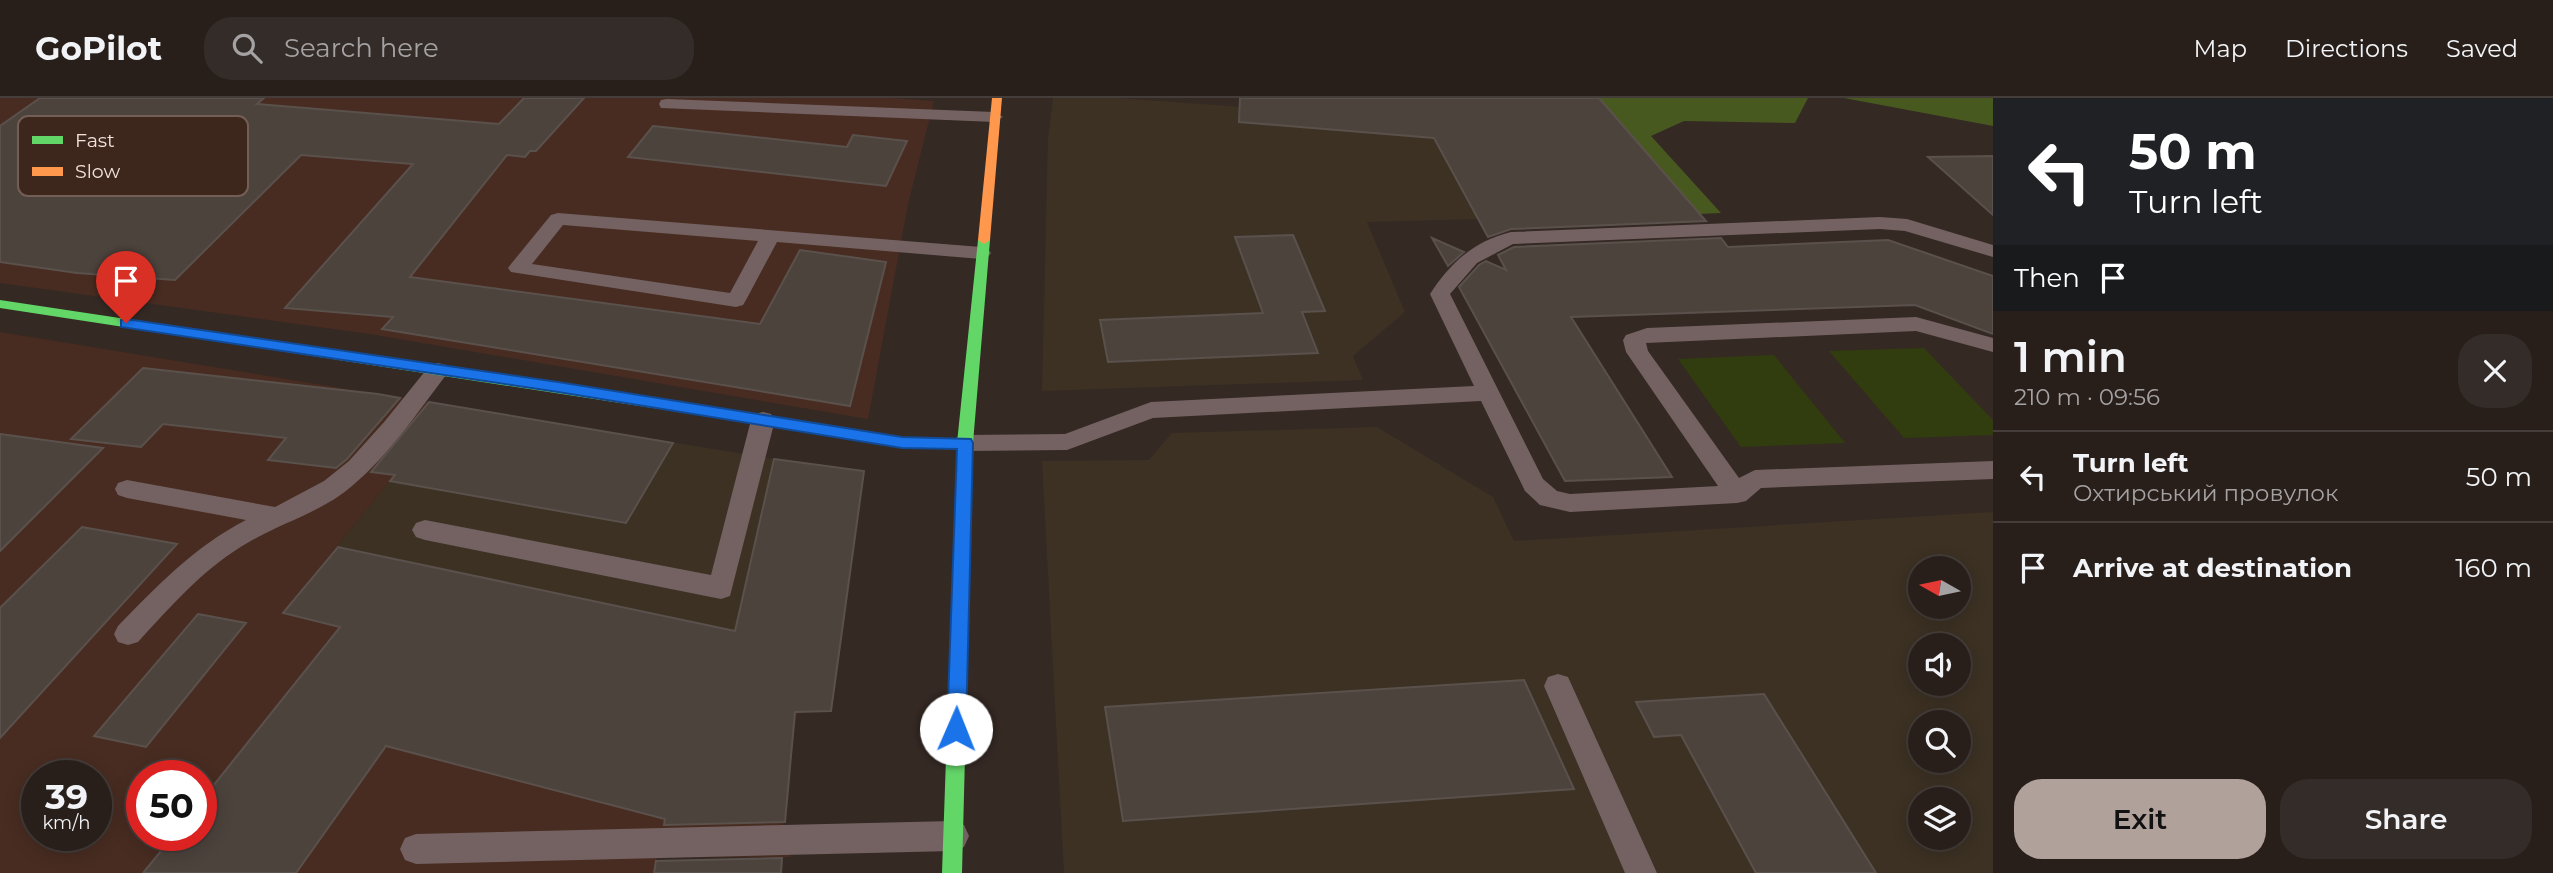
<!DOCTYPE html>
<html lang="en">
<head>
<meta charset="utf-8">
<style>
  body { margin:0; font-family:Montserrat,sans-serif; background:#342c28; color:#f1f3f6; height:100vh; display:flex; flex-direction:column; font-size:26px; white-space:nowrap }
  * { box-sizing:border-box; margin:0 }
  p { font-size:23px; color:#a5a2a3 }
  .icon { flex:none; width:38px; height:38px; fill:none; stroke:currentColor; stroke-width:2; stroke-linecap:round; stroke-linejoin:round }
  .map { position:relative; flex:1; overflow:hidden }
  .side { display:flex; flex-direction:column; background:#281f1b; width:560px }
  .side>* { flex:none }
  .top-card { background:#202124; color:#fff; overflow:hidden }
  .needle { width:46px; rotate:279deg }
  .tools { position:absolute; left:1908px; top:458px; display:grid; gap:14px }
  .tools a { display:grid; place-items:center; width:63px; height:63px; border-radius:50%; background:#281f1b; box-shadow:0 4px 18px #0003,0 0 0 2px #443d3a; font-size:35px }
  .speed { position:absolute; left:21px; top:662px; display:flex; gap:14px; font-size:35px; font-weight:700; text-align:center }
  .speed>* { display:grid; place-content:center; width:91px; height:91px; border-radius:50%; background:#281f1b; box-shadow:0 4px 18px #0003,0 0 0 2px #443d3a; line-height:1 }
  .speed small { font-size:18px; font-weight:400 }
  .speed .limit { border:10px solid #d22; background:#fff; color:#111 }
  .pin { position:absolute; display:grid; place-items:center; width:60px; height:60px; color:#fff; margin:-72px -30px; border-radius:50% 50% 50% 0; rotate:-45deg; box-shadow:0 0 7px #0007 }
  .pin .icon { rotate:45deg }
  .me { position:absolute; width:77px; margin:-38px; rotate:1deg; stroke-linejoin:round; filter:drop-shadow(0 0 5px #0008) }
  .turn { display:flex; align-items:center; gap:24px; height:147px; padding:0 21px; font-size:32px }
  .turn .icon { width:91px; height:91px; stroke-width:2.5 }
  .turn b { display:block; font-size:49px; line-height:60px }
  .then { display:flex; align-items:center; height:66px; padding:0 21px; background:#0003; gap:14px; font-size:26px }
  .round { display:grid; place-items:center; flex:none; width:74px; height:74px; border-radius:28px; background:#342c28 }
  .head { display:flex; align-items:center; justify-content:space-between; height:119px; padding:0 21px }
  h1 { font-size:42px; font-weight:600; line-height:52px }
  .button { display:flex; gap:14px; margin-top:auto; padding:14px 21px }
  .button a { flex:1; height:80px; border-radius:28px; background:#b0a19b; color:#111; font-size:28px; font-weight:600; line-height:80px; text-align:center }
  .button a+a { background:#342c28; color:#f1f3f6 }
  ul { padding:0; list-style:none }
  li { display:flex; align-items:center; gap:21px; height:91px; padding:0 21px; border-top:2px solid #443d3a }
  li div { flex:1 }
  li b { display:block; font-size:26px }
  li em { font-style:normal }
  header { display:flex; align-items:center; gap:42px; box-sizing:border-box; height:98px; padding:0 35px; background:#281f1b; border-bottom:2px solid #443d3a }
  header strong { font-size:33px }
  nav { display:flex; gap:38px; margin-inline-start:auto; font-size:24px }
  .search { width:490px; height:63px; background:#342c28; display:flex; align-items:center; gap:18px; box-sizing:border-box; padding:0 24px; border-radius:28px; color:#a5a2a3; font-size:26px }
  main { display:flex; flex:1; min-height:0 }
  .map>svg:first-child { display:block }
  .commercial { fill:#3c3123; fill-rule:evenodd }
  .built { fill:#482c21; fill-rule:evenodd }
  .green { fill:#313d0e }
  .forest { fill:#485920 }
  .building { fill:#4d433d; stroke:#5b514c; stroke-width:2 }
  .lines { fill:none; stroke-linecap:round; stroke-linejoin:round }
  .lane { fill:#736261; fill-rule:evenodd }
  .fast { fill:#63d668; fill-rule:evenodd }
  .slow { fill:#ff974d; fill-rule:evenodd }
  .route { fill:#1a73e8; stroke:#114b97; stroke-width:2 }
  .key { fill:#3d261c; stroke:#735e55; stroke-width:2 }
  .key-label { font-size:19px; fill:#f2e2db }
</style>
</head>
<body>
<header>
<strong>GoPilot</strong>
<div class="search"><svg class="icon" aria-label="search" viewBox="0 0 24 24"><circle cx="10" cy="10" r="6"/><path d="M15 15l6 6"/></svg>Search here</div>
<nav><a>Map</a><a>Directions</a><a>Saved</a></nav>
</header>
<main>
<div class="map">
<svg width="1993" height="775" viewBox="0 0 1993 775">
  <rect width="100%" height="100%" fill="#352924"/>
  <path class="commercial" d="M1053,0H1118L1425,22L1478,121L1367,124L1405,214L1353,258L1363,282L1042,293L1048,40Z
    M450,308L774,361L864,373L831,613L725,619L283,515Z
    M1377,329L1493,399L1514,443L1993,414V775H1064L1042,363L1149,362L1172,335ZM1920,471H1958V509H1920ZM1920,548H1958V586H1920ZM1920,625H1958V663H1920ZM1920,702H1958V740H1920Z"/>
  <path class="built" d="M0,0H892L934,3L908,106L868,321L370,236L0,185Z
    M0,234L450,308L283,515L725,619L797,614L781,742L791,759H657L654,775H0ZM37,677H96V737H37ZM142,677H201V737H142Z"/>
  <path class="green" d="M1924,250L1993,322V337L1904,340L1829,253Z
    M1774,257L1845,345L1741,349L1678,261Z"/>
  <path class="forest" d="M1599,0H1808L1795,25L1684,23L1651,38L1721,115L1699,116Z
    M1844,0H1993V28Z"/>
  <path class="building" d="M40,0H264L257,6L499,26L524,0H584L536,53H530L525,59L507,57L410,179L760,226L800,152L886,164L850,308L382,231L393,219L285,210L413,66L301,57L175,182L77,175L0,164V28Z
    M1240,0H1599L1706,123L1511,131L1488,139L1434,40L1239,24Z
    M653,28L847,49L853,37L907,43L886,88L628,59Z
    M1993,58V117L1928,59Z
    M1293,137L1325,213L1302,214L1318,255L1108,264L1100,222L1263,215L1235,139Z
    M1432,140L1464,154L1448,168Z
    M1721,140L1728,149L1888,142L1993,178V236L1915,207L1571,219L1672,379L1565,383L1459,189L1479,167L1486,163L1506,172L1498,157L1514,149Z
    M143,270L378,296L400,300L347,361L336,370L268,362L286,340L163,326L141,349L71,341Z
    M429,304L673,345L626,425L390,383L395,377L371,374Z
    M0,336L103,350L0,453Z
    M774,361L864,373L831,613L795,614L785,724L664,727L665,721L386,648L296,775H143L174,737H201V703L340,529L283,515L338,449L735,533Z
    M82,429L177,446L0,640V510Z
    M198,516L246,525L146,649L94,638Z
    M1524,582L1574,691L1123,723L1105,609Z
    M1764,596L1876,775H1756L1681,637L1654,639L1636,604Z
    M782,760L781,775H654L656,763Z"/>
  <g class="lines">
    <path class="lane" d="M667,1L994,14L1003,19L994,24L661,10L659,6L661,2Z
      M558,115L981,149L988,151L991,155L988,159L981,161L777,144L746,202L743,207L736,209L511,174L508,170L511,166L551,117ZM563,127L758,143L730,195L532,166Z
      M1880,119L1907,121L1993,147V159L1905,133L1880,131L1513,146L1477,165L1450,196L1543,381L1557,393L1570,396L1718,388L1626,254L1623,242L1626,237L1647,230L1916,219L1993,240V254L1916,233L1646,245L1648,253L1739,380L1755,372L1993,363V381L1761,390L1746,403L1737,405L1570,414L1540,407L1525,393L1481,303L1153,320L1067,352L965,353L957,351L953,345L957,339L965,337L1065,336L1151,304L1474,288L1430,196C1450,165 1474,143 1511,134Z
      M438,265L446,267L449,272L446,277C417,315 389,357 352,388C322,414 283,424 249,444C205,469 172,507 138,544L128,547L118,544L114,536L118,528C157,488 195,448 246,422L127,400L118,397L115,391L118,385L127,382L275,409L324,383L349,363L385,323L430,267Z
      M763,314L771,316L775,322L730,498L721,501L425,442L416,439L412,432L416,425L425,422L711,477L751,322L755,316Z
      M1558,576L1568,579L1657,775H1625L1544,588L1548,579Z
      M953,723L964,727L969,738L964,749L953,753L416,766L405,762L400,751L405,740L416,736Z"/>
    <path class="fast" d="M984,138L990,142L973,345L962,775H942L957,345L978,142Z
      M0,202L731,312L738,317L731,322L0,210Z"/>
    <path class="slow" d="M992,0H1002L990,142L984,146L978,142Z
      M731,312L903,340H965L973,345L965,350H903L726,321L724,317Z"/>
  </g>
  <path class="route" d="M126,221L558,284L902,339L971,341L973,345L966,631L963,637L956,639L949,637L947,631L957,351L902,350L558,294L121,229V222Z"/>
  <rect x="18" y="18" width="230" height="80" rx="10" class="key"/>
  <rect x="32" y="38" width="31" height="8" fill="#63d668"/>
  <rect x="32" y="69" width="31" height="9" fill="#ff974d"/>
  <g class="key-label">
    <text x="75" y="49">Fast</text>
    <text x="75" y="80">Slow</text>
  </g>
</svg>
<div class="tools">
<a><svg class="needle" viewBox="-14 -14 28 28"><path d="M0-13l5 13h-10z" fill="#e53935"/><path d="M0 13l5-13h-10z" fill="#a5a2a3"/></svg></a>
<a><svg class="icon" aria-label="sound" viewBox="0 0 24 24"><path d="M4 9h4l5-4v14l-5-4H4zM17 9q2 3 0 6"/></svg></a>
<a><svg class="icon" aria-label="search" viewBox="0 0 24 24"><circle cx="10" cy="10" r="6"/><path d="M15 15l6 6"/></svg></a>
<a><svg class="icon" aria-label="layers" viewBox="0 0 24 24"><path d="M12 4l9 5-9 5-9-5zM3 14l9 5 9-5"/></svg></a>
</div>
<div class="speed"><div>39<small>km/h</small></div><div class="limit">50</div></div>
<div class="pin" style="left:126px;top:225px;background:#d93025"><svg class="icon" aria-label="arrive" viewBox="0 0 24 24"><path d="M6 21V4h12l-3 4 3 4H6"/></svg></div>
<svg class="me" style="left:956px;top:631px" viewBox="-20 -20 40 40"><circle r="19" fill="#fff"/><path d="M0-13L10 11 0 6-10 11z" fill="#1a73e8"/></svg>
</div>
<section class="side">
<div class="top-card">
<div class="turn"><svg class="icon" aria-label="left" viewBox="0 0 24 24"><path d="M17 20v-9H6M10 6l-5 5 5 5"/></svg><div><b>50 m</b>Turn left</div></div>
<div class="then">Then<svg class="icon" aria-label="arrive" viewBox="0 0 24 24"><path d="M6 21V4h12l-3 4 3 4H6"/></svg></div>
</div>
<div class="head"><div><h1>1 min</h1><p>210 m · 09:56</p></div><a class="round"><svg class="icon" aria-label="close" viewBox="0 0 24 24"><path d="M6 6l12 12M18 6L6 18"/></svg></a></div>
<ul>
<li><svg class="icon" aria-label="left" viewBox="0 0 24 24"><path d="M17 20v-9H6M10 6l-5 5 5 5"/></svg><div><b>Turn left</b><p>Охтирський провулок</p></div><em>50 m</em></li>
<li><svg class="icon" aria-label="arrive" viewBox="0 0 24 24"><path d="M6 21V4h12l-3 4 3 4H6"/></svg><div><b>Arrive at destination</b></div><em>160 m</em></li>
</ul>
<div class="button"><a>Exit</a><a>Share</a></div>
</section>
</main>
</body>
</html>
